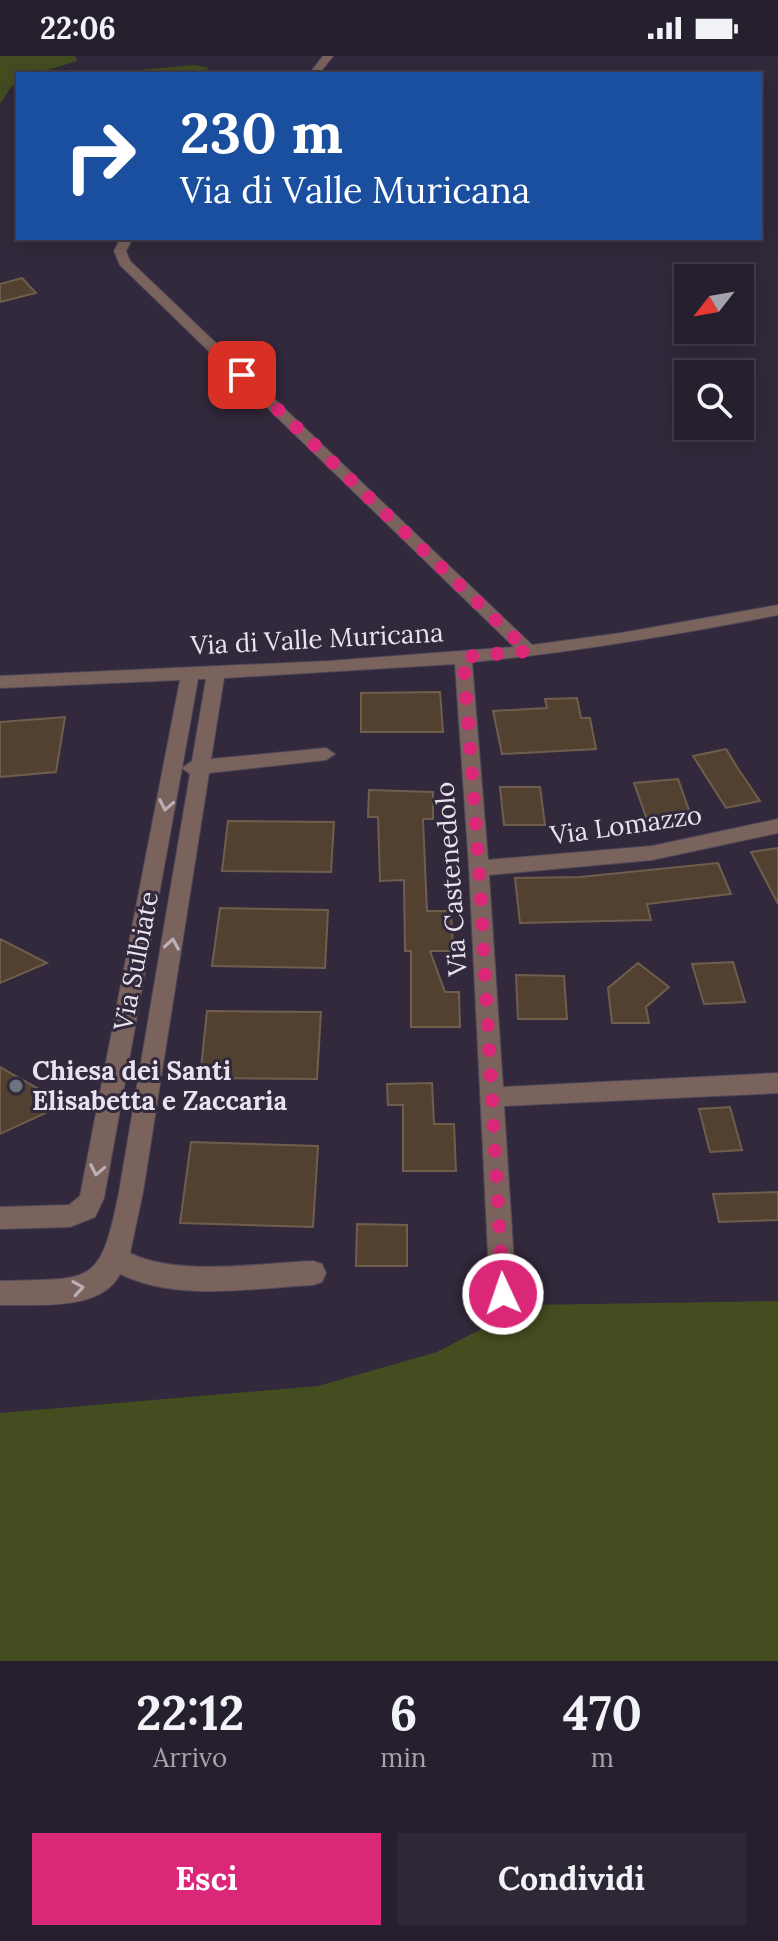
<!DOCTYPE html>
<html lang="it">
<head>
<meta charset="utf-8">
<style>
  body { margin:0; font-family:Lora,serif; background:#2e2735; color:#f1f3f6; height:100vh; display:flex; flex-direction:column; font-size:30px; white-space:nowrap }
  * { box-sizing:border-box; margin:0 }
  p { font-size:26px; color:#a4a2aa }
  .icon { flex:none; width:44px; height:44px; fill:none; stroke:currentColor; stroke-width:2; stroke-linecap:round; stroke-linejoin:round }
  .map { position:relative; height:1605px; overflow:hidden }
  .details { display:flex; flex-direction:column; background:#261f2d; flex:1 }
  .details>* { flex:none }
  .hud { position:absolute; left:16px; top:16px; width:746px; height:168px; border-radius:0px; box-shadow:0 4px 20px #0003,0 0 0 2px #423d49; background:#1a4fa0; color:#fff; overflow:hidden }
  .needle { width:52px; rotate:239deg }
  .controls { position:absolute; left:674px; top:208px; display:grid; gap:16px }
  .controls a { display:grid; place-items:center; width:80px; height:80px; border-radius:0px; background:#261f2d; box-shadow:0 4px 20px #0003,0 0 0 2px #423d49; font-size:40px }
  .pin { position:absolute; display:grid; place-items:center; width:68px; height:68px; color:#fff; margin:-34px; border-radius:16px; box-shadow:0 4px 12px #0006 }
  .me { position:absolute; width:88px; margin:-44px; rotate:357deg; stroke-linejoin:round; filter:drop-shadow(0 0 6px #0008) }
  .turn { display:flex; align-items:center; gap:28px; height:168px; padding:0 32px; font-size:36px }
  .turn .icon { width:104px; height:104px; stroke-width:2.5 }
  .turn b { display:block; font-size:56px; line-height:68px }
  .eta { display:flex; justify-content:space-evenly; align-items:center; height:136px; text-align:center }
  .eta b { font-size:48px; font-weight:700; line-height:56px }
  .cta { display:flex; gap:16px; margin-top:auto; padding:16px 32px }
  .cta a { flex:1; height:92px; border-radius:0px; background:#db2777; color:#fff; font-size:32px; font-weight:700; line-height:92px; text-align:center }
  .cta a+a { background:#2e2735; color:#f1f3f6 }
  .status { display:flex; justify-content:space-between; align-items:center; height:56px; padding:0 40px; background:#261f2d; direction:ltr }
  .status svg { height:22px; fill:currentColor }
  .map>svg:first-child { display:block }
  .green { fill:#444d20 }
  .building { fill:#524131; stroke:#705e4d; stroke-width:2 }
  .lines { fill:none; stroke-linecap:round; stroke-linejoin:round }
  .minor-casing { stroke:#4f4759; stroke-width:2 }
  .minor { fill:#7a625d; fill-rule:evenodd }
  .oneway { stroke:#bcafb5 }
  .route { stroke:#db2777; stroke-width:14; stroke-dasharray:0 25.2 }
  .worship-dot { fill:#6b7280; stroke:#32293c; stroke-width:3 }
  .labels { text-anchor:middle; stroke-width:6; stroke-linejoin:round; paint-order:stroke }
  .street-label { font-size:26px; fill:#e8e3ef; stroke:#32293c }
  .poi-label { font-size:26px; font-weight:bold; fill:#e8e3ef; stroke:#32293c; text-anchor:start }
</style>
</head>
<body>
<div class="status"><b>22:06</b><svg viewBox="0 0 49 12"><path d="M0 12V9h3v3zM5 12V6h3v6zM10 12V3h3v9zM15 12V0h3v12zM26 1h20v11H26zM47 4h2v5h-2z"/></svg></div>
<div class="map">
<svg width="778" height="1605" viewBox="0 0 778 1605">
  <rect width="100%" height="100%" fill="#32293c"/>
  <path class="green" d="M0,0H75L77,5L35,18H18V27L11,31L0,48Z
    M195,9L210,12L196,18L103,17Z
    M778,1245V1605H0V1357L318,1330L437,1296L527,1249Z"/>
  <path class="building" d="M22,222L36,237L0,246V228Z
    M440,636L443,676H361V637Z
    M577,642L581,662H590L596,693L502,698L493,655L547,652L545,643Z
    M65,661L56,716L0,721V666Z
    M726,693L739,714L760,745L726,752L693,700Z
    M678,723L690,757L646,761L634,727Z
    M500,731H540L545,769H504Z
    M369,734L433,736V763H423L427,855H451L453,895H430L445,936H459L460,971H411V895H405L404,824L380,825L378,761H368Z
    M228,765L334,766L331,816L222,815Z
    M778,792V848L751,796Z
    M718,807L731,838L647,848L651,864L520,867L515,822L580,821Z
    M220,852L328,854L325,912L212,910Z
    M0,883L47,907L0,927Z
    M733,906L745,946L704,948L692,908Z
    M638,907L669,931L646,951L649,967H612L608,932Z
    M516,919L564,920L567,963H518Z
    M207,955L321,956L317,1023L200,1022Z
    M0,1011L65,1048L0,1078Z
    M432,1027L434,1068H454L456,1115H403V1049H388L387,1028Z
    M730,1051L742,1094L710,1096L699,1053Z
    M191,1086L318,1090L313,1171L180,1167Z
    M778,1136V1164L719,1166L713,1138Z
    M357,1168L407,1169V1210H356Z"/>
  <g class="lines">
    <defs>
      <path id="minor" d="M323,0H333L319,18H309Z
        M121,182H133L126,195L130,205L532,589L621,577L778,549V559C676,579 575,596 472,606L488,804L652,790L778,763V777L652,804L489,819L503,1031L778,1017V1037L504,1050L516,1238L512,1247L503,1250L494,1247L490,1238L469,812L455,608L224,622L211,703L326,692L335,698L326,704L209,717L143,1136L130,1197C179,1221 259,1207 313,1205L322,1208L326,1217L322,1226L313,1229C252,1232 177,1246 120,1218C101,1256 36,1248 0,1249V1225C92,1222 100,1232 119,1136L190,718L182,712L104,1142L95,1161L70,1171L0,1173V1151L69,1149L80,1140L180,624L0,632V620L329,605L514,591L120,209L114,195ZM198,623H206L192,705L182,712Z"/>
    </defs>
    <use href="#minor" class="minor-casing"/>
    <use href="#minor" class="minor"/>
  </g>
  <defs><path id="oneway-chevron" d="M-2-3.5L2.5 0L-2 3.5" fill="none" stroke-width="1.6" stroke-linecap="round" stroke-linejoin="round" transform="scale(2)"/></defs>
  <g class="oneway">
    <use href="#oneway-chevron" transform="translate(166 749) rotate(101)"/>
    <use href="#oneway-chevron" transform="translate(172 888) rotate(-81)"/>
    <use href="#oneway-chevron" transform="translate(97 1114) rotate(101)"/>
    <use href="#oneway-chevron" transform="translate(78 1232) rotate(-9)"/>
  </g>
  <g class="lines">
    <path class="route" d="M242,319L528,595L463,601L479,812L503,1238"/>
  </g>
  <circle class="worship-dot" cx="16" cy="1030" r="8"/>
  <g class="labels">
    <g class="street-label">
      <text transform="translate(317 583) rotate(-3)" y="9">Via di Valle Muricana</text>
      <text transform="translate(626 769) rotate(-8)" y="9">Via Lomazzo</text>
      <text transform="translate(451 823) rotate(-94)" y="9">Via Castenedolo</text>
      <text transform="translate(136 905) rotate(-79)" y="9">Via Sulbiate</text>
    </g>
    <g class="poi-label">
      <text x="32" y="1024">Chiesa dei Santi<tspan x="32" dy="30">Elisabetta e Zaccaria</tspan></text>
    </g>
  </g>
</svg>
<div class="controls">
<a><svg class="needle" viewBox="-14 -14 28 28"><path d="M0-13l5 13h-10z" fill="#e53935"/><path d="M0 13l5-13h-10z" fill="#a4a2aa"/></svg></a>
<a><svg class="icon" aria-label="search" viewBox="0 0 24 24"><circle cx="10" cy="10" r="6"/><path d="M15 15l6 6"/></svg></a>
</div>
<div class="pin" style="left:242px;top:319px;background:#d93025"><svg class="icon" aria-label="arrive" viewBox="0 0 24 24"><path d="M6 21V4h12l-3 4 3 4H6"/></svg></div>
<svg class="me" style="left:503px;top:1238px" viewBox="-20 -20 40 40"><circle r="17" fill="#db2777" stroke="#fff" stroke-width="3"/><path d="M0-11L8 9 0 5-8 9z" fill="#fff"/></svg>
<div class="hud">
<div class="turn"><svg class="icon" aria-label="right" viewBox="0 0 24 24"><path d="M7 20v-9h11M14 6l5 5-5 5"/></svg><div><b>230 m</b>Via di Valle Muricana</div></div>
</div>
</div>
<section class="details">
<div class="eta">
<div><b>22:12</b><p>Arrivo</p></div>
<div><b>6</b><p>min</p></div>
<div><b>470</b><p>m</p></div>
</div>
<div class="cta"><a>Esci</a><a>Condividi</a></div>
</section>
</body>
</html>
